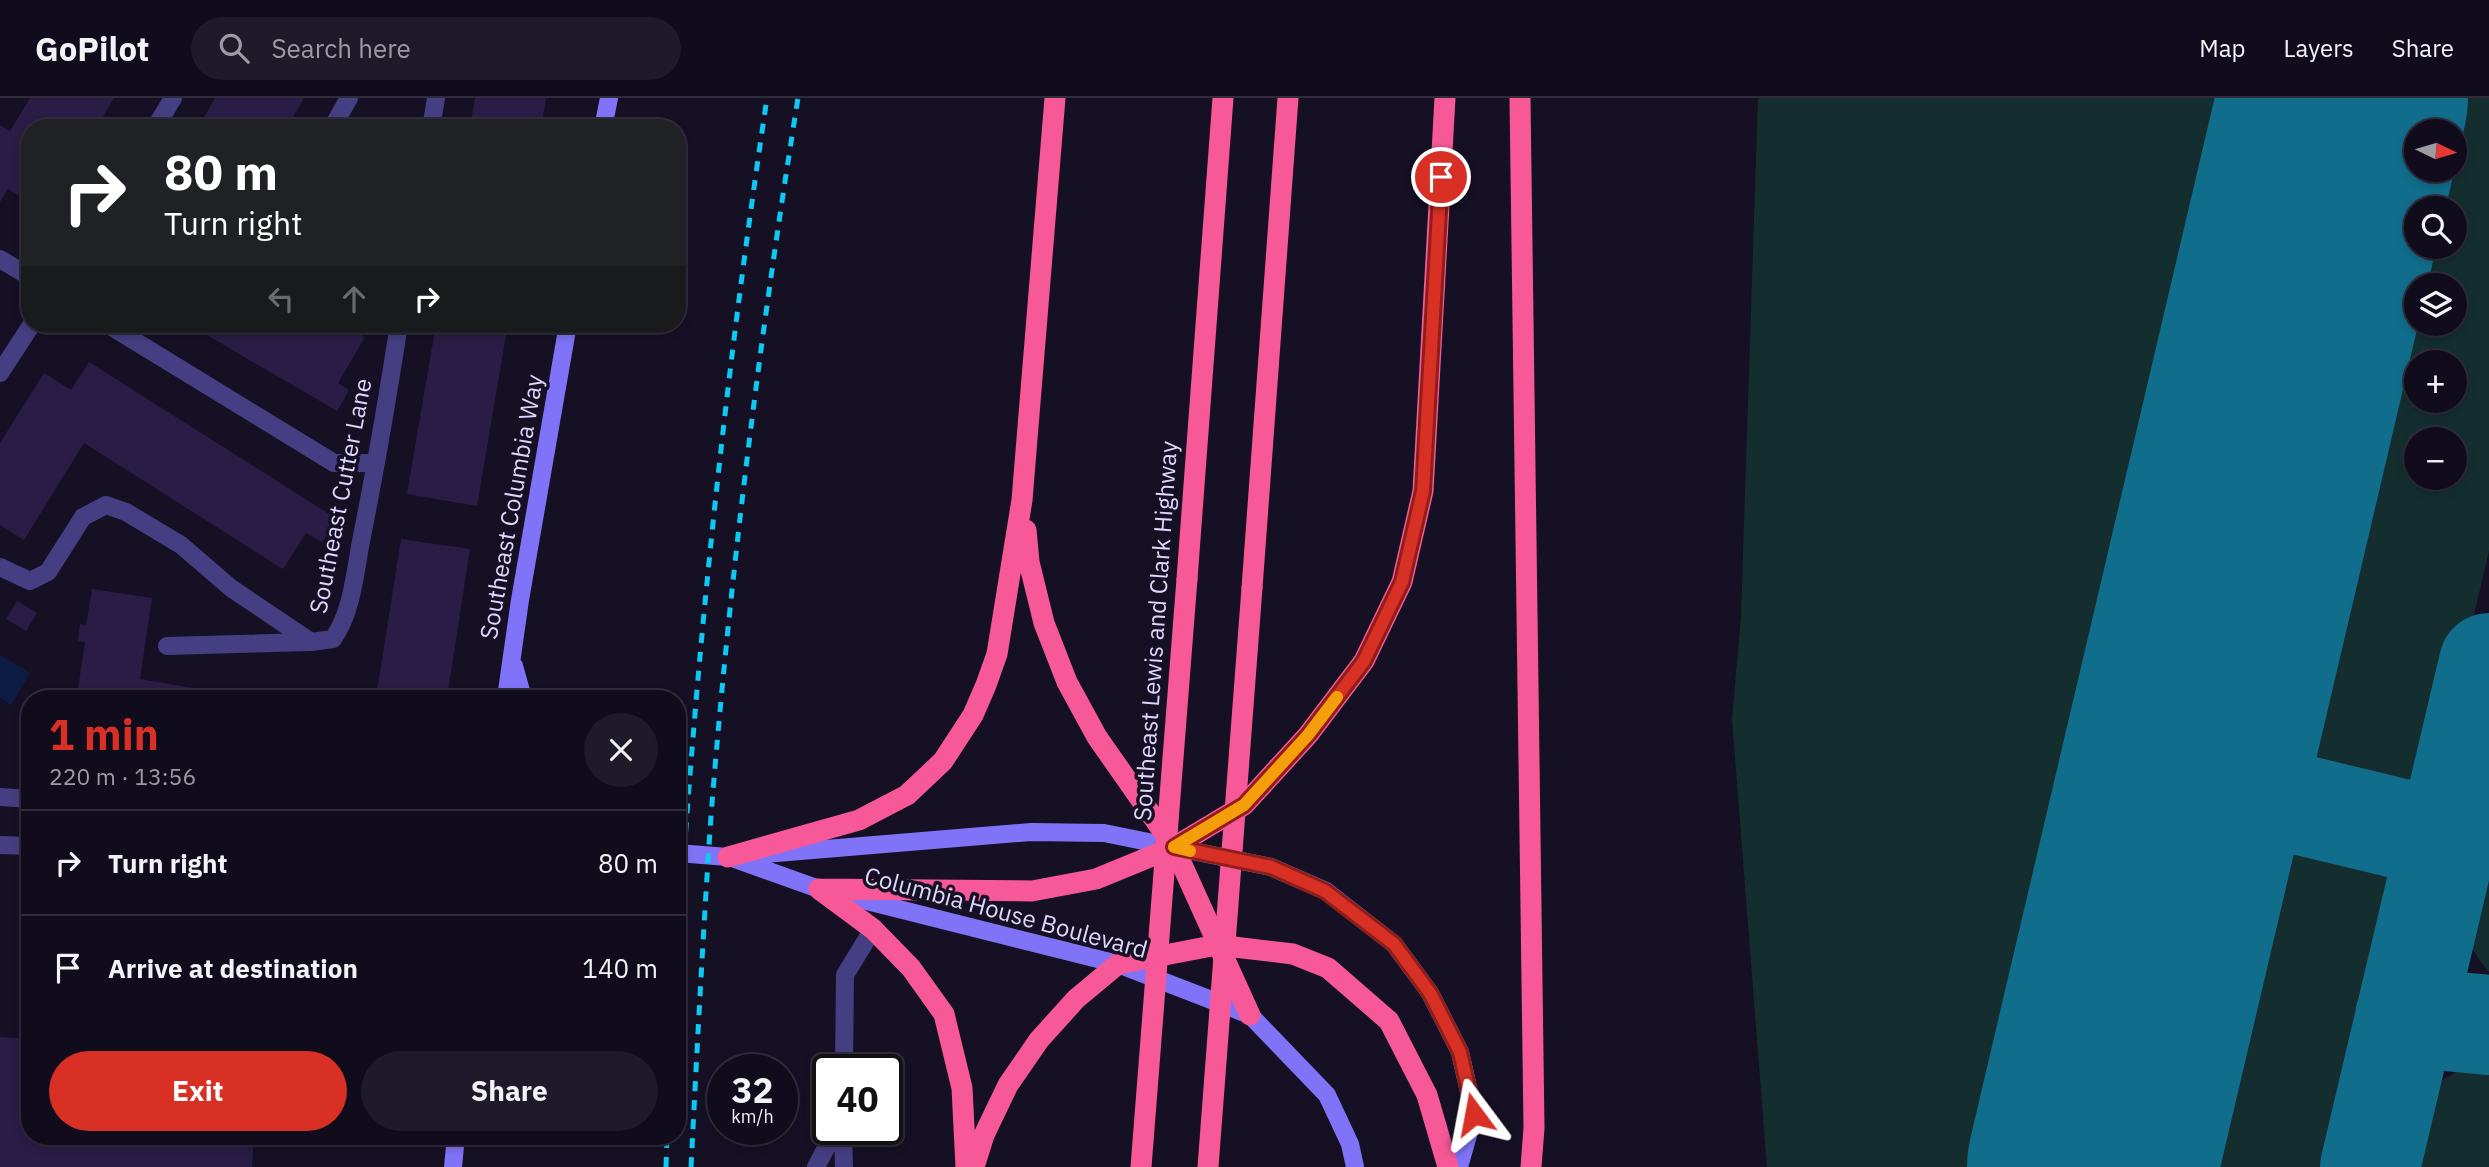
<!DOCTYPE html>
<html lang="en">
<head>
<meta charset="utf-8">
<style>
  body { margin:0; font-family:"IBM Plex Sans",sans-serif; background:#1e1a29; color:#f1f3f6; height:100vh; display:flex; flex-direction:column; font-size:26px; white-space:nowrap }
  * { box-sizing:border-box; margin:0 }
  p { font-size:23px; color:#9c9ba3 }
  .icon { flex:none; width:38px; height:38px; fill:none; stroke:currentColor; stroke-width:2; stroke-linecap:round; stroke-linejoin:round }
  .map { position:relative; flex:1; overflow:hidden }
  .sheet { position:absolute; left:21px; top:592px; width:665px; height:455px; display:flex; flex-direction:column; background:#100c1c; border-radius:28px; box-shadow:0 4px 10px #0003,0 0 0 2px #302c3b }
  .sheet>* { flex:none }
  .guide { position:absolute; left:21px; top:21px; width:665px; height:214px; border-radius:28px; box-shadow:0 4px 10px #0003,0 0 0 2px #302c3b; background:#202124; color:#fff; overflow:hidden }
  .needle { width:46px; rotate:95deg }
  .controls { position:absolute; left:2404px; top:21px; display:grid; gap:14px }
  .controls a { display:grid; place-items:center; width:63px; height:63px; border-radius:50%; background:#100c1c; box-shadow:0 4px 10px #0003,0 0 0 2px #302c3b; font-size:35px }
  .speed { position:absolute; left:707px; top:956px; display:flex; gap:14px; font-size:35px; font-weight:700; text-align:center }
  .speed>* { display:grid; place-content:center; width:91px; height:91px; border-radius:50%; background:#100c1c; box-shadow:0 4px 10px #0003,0 0 0 2px #302c3b; line-height:1 }
  .speed small { font-size:18px; font-weight:400 }
  .speed .limit { border:4px solid #111; border-radius:10px; background:#fff; color:#111 }
  .pin { position:absolute; display:grid; place-items:center; width:60px; height:60px; color:#fff; margin:-30px; border:4px solid #fff; border-radius:50%; box-shadow:0 2px 7px #0007 }
  .me { position:absolute; width:77px; margin:-38px; rotate:347deg; stroke-linejoin:round; filter:drop-shadow(0 0 5px #0008) }
  .turn { display:flex; align-items:center; gap:24px; height:147px; padding:0 28px; font-size:32px }
  .turn .icon { width:91px; height:91px; stroke-width:2.5 }
  .turn b { display:block; font-size:49px; line-height:60px }
  .lanes { display:flex; align-items:center; height:66px; padding:0 28px; background:#0003; justify-content:center; gap:35px; direction:ltr }
  .lanes .off { opacity:.35 }
  .round { display:grid; place-items:center; flex:none; width:74px; height:74px; border-radius:37px; background:#1e1a29 }
  .summary { display:flex; align-items:center; justify-content:space-between; height:119px; padding:0 28px }
  h1 { font-size:42px; font-weight:700; line-height:52px; color:#d93025 }
  .primary-button { display:flex; gap:14px; margin-top:auto; padding:14px 28px }
  .primary-button a { flex:1; height:80px; border-radius:42px; background:#d93025; color:#fff; font-size:28px; font-weight:700; line-height:80px; text-align:center }
  .primary-button a+a { background:#1e1a29; color:#f1f3f6 }
  ul { padding:0; list-style:none }
  li { display:flex; align-items:center; gap:21px; height:105px; padding:0 28px; border-top:2px solid #302c3b }
  li div { flex:1 }
  li b { display:block; font-size:26px }
  li em { font-style:normal }
  header { display:flex; align-items:center; gap:42px; box-sizing:border-box; height:98px; padding:0 35px; background:#100c1c; border-bottom:2px solid #302c3b }
  header strong { font-size:33px }
  nav { display:flex; gap:38px; margin-inline-start:auto; font-size:24px }
  .search { width:490px; height:63px; background:#1e1a29; display:flex; align-items:center; gap:18px; box-sizing:border-box; padding:0 24px; border-radius:38px; color:#9c9ba3; font-size:26px }
  .map>svg:first-child { display:block }
  .green { fill:#142e2f; fill-rule:evenodd }
  .water { fill:#0d1c42 }
  .lines { fill:none; stroke-linecap:round; stroke-linejoin:round }
  .taxiway { stroke:#116d8c; stroke-width:100 }
  .runway { stroke:#116d8c; stroke-width:250 }
  .building { fill:#291d46 }
  .lane { stroke:#463e82; stroke-width:18 }
  .street { stroke:#463e82; stroke-width:18 }
  .secondary { stroke:#8173f8; stroke-width:18 }
  .highway { stroke:#f75897; stroke-width:21 }
  .rail { stroke:#0ccaf3; stroke-width:5; stroke-dasharray:10 9; stroke-linecap:butt }
  .highway-bridge { stroke:#f75897; stroke-width:21 }
  .route-casing { stroke:#8d1f18; stroke-width:18 }
  .route { stroke:#d93025; stroke-width:12 }
  .slow { stroke:#f59e0b; stroke-width:12 }
  .labels { text-anchor:middle; stroke-width:7; stroke-linejoin:round; paint-order:stroke }
  .street-label { font-size:24px; fill:#ded7fd; stroke:#161025 }
</style>
</head>
<body>
<header>
<strong>GoPilot</strong>
<div class="search"><svg class="icon" aria-label="search" viewBox="0 0 24 24"><circle cx="10" cy="10" r="6"/><path d="M15 15l6 6"/></svg>Search here</div>
<nav><a>Map</a><a>Layers</a><a>Share</a></nav>
</header>
<div class="map">
<svg width="2489" height="1069" viewBox="0 0 2489 1069">
  <rect width="100%" height="100%" fill="#161025"/>
  <path class="green" d="M1758,0H2290L2038,1069H1767L1732,621L1741,518Z
    M2396,0H2489V453L2451,614L2428,685L2419,697H2413L2325,689L2308,684L2242,655ZM2417,33H2455V72H2417ZM2417,110H2455V149H2417ZM2417,187H2455V226H2417ZM2417,264H2455V303H2417ZM2417,341H2455V380H2417Z
    M2489,685V874C2477,860 2467,844 2464,826C2458,788 2480,723 2489,685Z
    M2225,726L2277,727L2313,732L2391,763L2400,769L2405,777L2395,850L2344,1069H2144Z
    M2489,963V1069H2398C2411,1011 2427,977 2489,963Z"/>
  <path class="water" d="M0,557L30,575L11,607L0,600Z"/>
  <g class="lines">
    <path class="taxiway" d="M2196,634C2200,665 2203,679 2235,691L2447,742
      M2405,919L2489,927
      M2370,1069L2489,565"/>
    <path class="runway" d="M2092,1069L2343,0"/>
  </g>
  <path class="building" d="M30,0H114L96,30H30V93L23,88L18,97L8,91L0,104V27L10,33Z
    M215,0H304L287,30H198Z
    M475,0H546L541,30H470Z
    M188,226H342L365,239L338,285L349,292L337,313Z
    M436,226H508L477,408L407,396Z
    M89,264L337,421L322,444L306,435L283,471L84,345L24,442L0,427V345L44,275L71,292Z
    M401,441L470,451L447,600H376Z
    M92,491L152,500L140,581L251,600H92L93,593L78,591L85,544L78,543L80,526L86,527Z
    M17,503L37,515L26,533L6,521Z
    M282,593L317,599V600H281Z
    M0,939L30,941V1038H254L252,1069H0Z"/>
  <g class="lines">
    <path class="lane" d="M155,30L173,0
      M332,30L349,0
      M431,30L436,0
      M0,161L30,179
      M107,226L334,365H376
      M0,275L32,226
      M0,469L30,483L48,474L83,419L106,407L126,414L181,447L231,490L311,544L333,541C353,513 355,472 362,438C376,368 388,297 399,226
      M167,548L311,544
      M844,971L845,877L873,831
      M843,1031L844,1069
      M816,1069L836,1031"/>
    <path class="street" d="M0,699L30,701
      M0,747L30,748"/>
    <path class="secondary" d="M603,30L609,0
      M514,568L523,600
      M506,600L520,502L568,226
      M677,755L728,759L1031,734L1104,735L1271,769L1326,793L1394,846L1430,895L1460,954L1474,1016L1459,1069
      M735,761L819,791L1118,866L1250,917L1327,997L1350,1046L1355,1069
      M453,1069L456,1038"/>
    <path class="highway" d="M1520,0L1534,1030L1531,1069
      M1026,432L1029,464L1044,525L1067,584L1097,639L1174,749L1250,917
      M1187,481L1223,0
      M1252,490L1288,0
      M728,759L859,722L907,697L943,663L973,617L986,587L997,556L1022,402L1055,0
      M819,791L1032,793L1096,781L1174,749L1244,707L1308,637L1364,563L1402,484L1423,393L1445,0
      M819,791L873,831L911,870L944,916L962,990L966,1069
      M974,1069L984,1037L1008,987L1039,942L1076,901L1118,866L1217,847L1293,856L1328,870L1389,923L1427,997L1448,1069"/>
    <path class="rail" d="M677,867C694,577 724,287 767,0
      M666,1069L667,1038
      M691,1069C697,952 703,835 711,718C730,478 760,238 798,0"/>
    <path class="highway-bridge" d="M1141,1069L1187,481
      M1208,1069L1252,490"/>
  </g>
  <g class="lines">
    <defs>
      <path id="route" d="M1441,79L1423,393L1402,484L1364,563L1308,637L1244,707L1174,749L1271,769L1325,793L1394,846L1430,895L1460,954L1474,1016"/>
    </defs>
    <use href="#route" class="route-casing"/>
    <use href="#route" class="route"/>
    <path class="slow" d="M1190,753L1174,749L1244,707L1308,637L1337,599"/>
  </g>
  <g class="labels">
    <g class="street-label">
      <text transform="translate(341 398) rotate(-79)" y="8">Southeast Cutter Lane</text>
      <text transform="translate(512 409) rotate(-80)" y="8">Southeast Columbia Way</text>
      <text transform="translate(1156 533) rotate(-86)" y="8">Southeast Lewis and Clark Highway</text>
      <text transform="translate(1006 815) rotate(15)" y="8">Columbia House Boulevard</text>
    </g>
  </g>
</svg>
<div class="controls">
<a><svg class="needle" viewBox="-14 -14 28 28"><path d="M0-13l5 13h-10z" fill="#e53935"/><path d="M0 13l5-13h-10z" fill="#9c9ba3"/></svg></a>
<a><svg class="icon" aria-label="search" viewBox="0 0 24 24"><circle cx="10" cy="10" r="6"/><path d="M15 15l6 6"/></svg></a>
<a><svg class="icon" aria-label="layers" viewBox="0 0 24 24"><path d="M12 4l9 5-9 5-9-5zM3 14l9 5 9-5"/></svg></a>
<a>+</a>
<a>−</a>
</div>
<div class="speed"><div>32<small>km/h</small></div><div class="limit">40</div></div>
<div class="pin" style="left:1441px;top:79px;background:#d93025"><svg class="icon" aria-label="arrive" viewBox="0 0 24 24"><path d="M6 21V4h12l-3 4 3 4H6"/></svg></div>
<svg class="me" style="left:1474px;top:1016px" viewBox="-20 -20 40 40"><path d="M0-17L14 15 0 8-14 15z" fill="#d93025" stroke="#fff" stroke-width="4"/></svg>
<div class="guide">
<div class="turn"><svg class="icon" aria-label="right" viewBox="0 0 24 24"><path d="M7 20v-9h11M14 6l5 5-5 5"/></svg><div><b>80 m</b>Turn right</div></div>
<div class="lanes"><svg class="icon off" aria-label="left" viewBox="0 0 24 24"><path d="M17 20v-9H6M10 6l-5 5 5 5"/></svg><svg class="icon off" aria-label="ahead" viewBox="0 0 24 24"><path d="M12 20V5M6 11l6-6 6 6"/></svg><svg class="icon" aria-label="right" viewBox="0 0 24 24"><path d="M7 20v-9h11M14 6l5 5-5 5"/></svg></div>
</div>
<section class="sheet">
<div class="summary"><div><h1>1 min</h1><p>220 m · 13:56</p></div><a class="round"><svg class="icon" aria-label="close" viewBox="0 0 24 24"><path d="M6 6l12 12M18 6L6 18"/></svg></a></div>
<ul>
<li><svg class="icon" aria-label="right" viewBox="0 0 24 24"><path d="M7 20v-9h11M14 6l5 5-5 5"/></svg><div><b>Turn right</b></div><em>80 m</em></li>
<li><svg class="icon" aria-label="arrive" viewBox="0 0 24 24"><path d="M6 21V4h12l-3 4 3 4H6"/></svg><div><b>Arrive at destination</b></div><em>140 m</em></li>
</ul>
<div class="primary-button"><a>Exit</a><a>Share</a></div>
</section>
</div>
</body>
</html>
